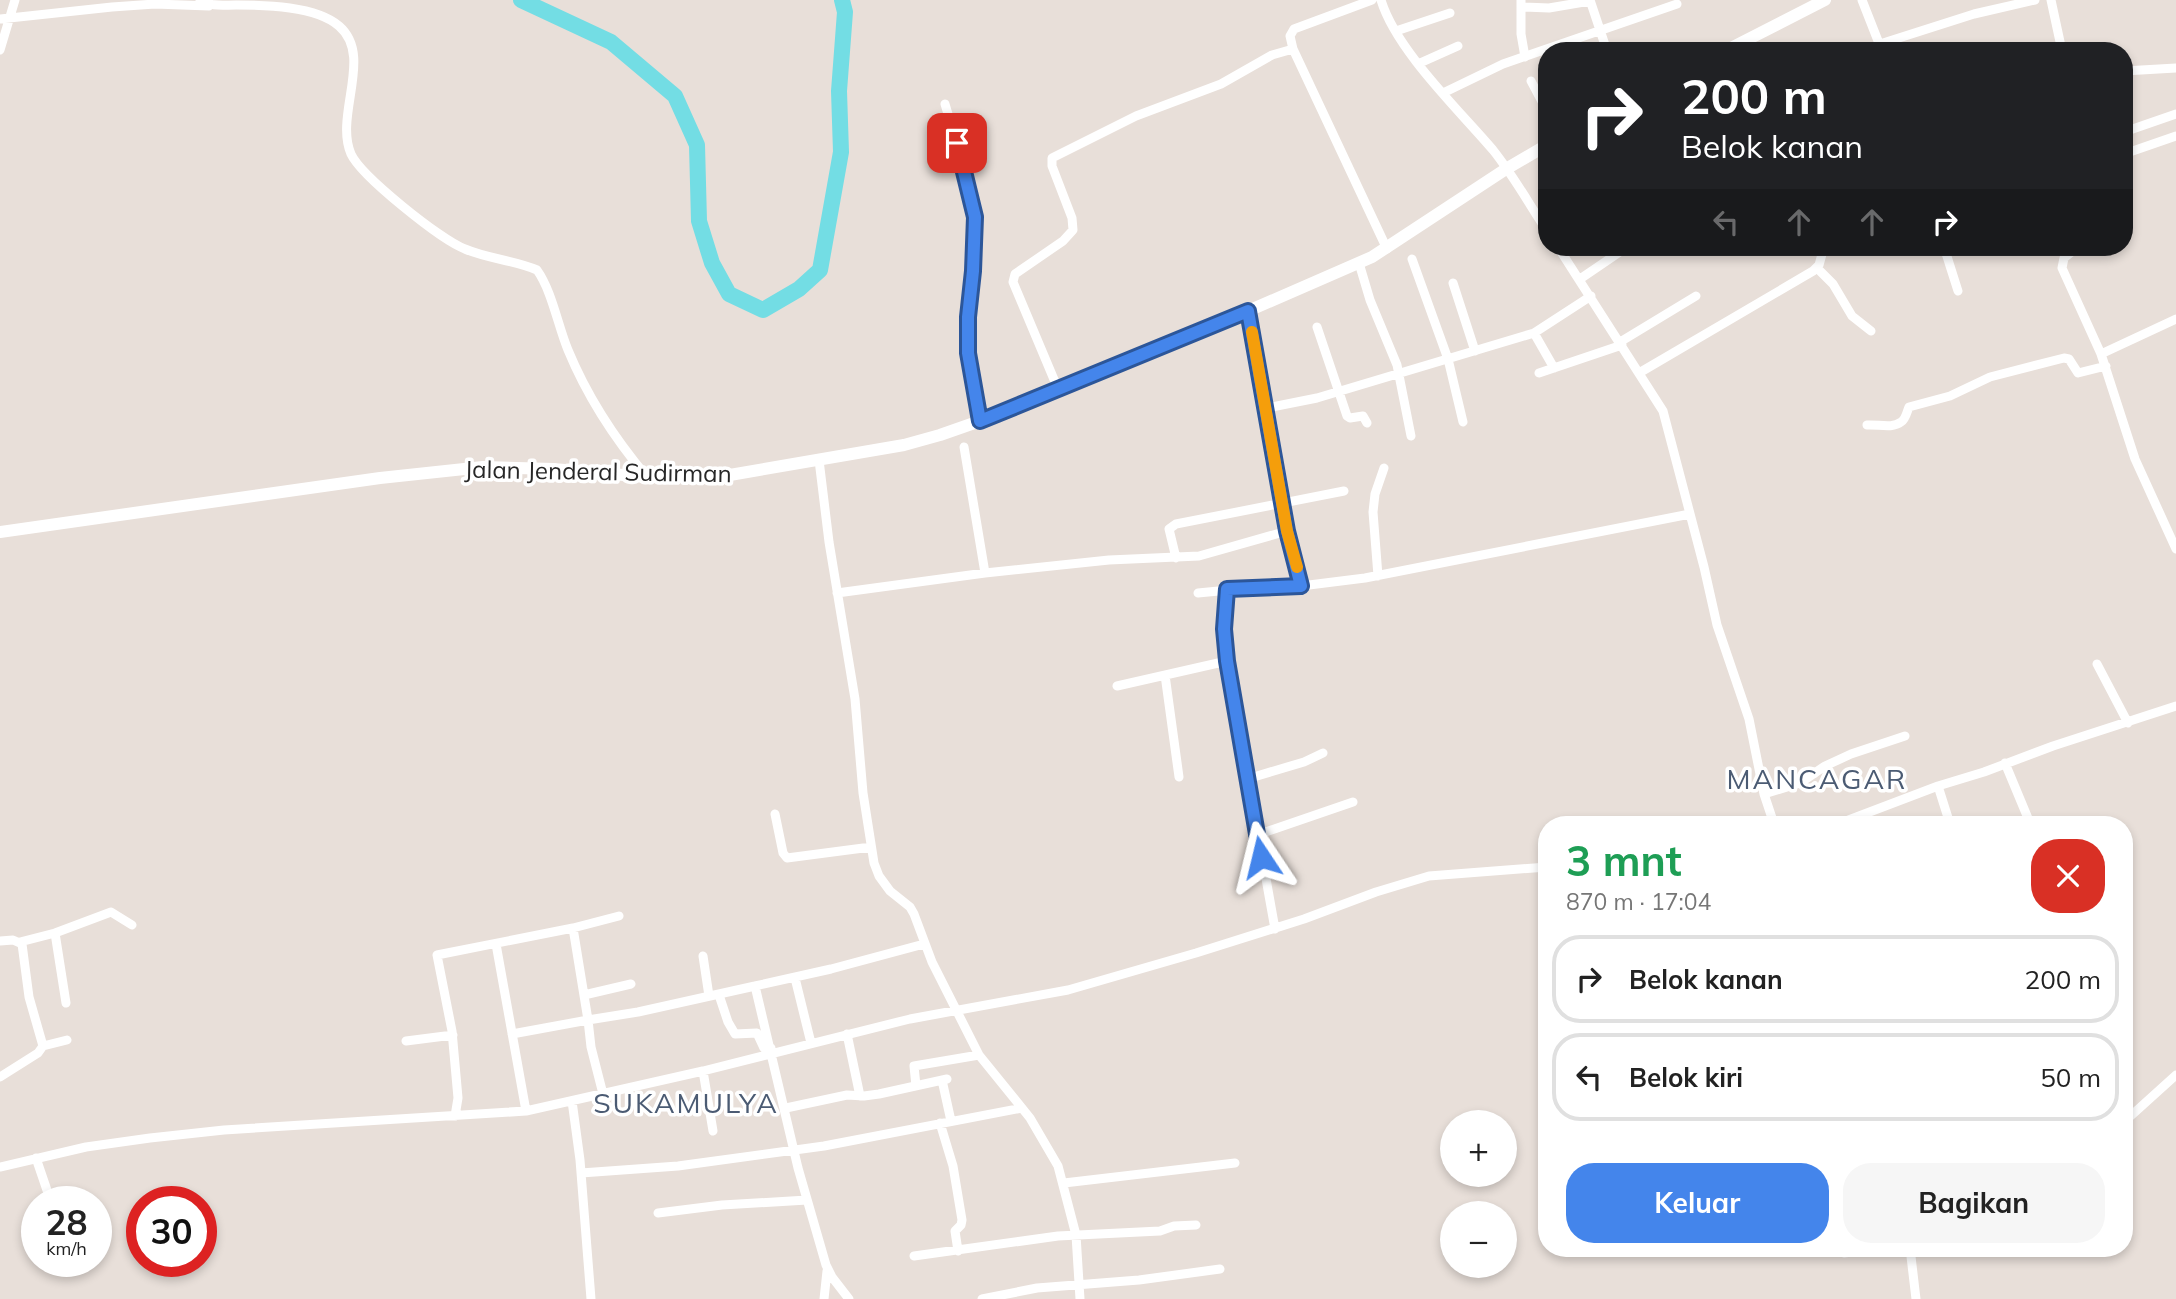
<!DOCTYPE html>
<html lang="id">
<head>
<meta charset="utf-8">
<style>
  body { margin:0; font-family:Mulish,sans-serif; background:#f6f6f6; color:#222; height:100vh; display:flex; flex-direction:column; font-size:26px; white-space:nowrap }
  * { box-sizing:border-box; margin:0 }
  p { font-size:23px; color:#767676 }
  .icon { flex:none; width:38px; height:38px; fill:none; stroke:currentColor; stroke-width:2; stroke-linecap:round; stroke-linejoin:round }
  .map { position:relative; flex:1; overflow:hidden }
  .details { position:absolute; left:1538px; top:816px; width:595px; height:441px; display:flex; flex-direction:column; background:#fff; border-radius:28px; box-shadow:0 4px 10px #0003 }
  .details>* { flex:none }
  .banner { position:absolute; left:1538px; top:42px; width:595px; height:214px; border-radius:28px; box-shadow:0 4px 10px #0003; background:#202124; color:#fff; overflow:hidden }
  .tools { position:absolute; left:1440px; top:1110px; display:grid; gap:14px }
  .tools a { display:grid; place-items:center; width:77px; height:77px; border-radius:50%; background:#fff; box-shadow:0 4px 10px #0003; font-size:35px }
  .speed { position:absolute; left:21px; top:1186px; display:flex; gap:14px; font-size:35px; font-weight:700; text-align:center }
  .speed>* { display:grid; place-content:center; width:91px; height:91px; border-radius:50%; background:#fff; box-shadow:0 4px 10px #0003; line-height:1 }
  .speed small { font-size:18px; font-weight:400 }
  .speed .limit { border:10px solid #d22; background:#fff; color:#111 }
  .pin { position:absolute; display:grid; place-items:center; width:60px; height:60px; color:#fff; margin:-30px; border-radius:14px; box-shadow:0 4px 10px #0006 }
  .me { position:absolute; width:77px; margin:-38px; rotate:350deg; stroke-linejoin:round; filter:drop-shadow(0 0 5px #0008) }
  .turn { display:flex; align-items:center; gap:24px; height:147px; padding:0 28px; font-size:32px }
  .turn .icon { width:91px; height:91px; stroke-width:2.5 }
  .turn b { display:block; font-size:49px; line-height:60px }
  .lanes { display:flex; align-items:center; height:66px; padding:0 28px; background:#0003; justify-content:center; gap:35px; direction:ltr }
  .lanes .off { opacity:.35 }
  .round { display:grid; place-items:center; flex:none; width:74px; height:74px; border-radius:28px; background:#f6f6f6 }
  .overview { display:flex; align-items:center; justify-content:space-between; height:119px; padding:0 28px }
  h1 { font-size:42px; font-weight:700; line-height:52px; color:#1e9e55 }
  .action { display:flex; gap:14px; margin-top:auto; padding:14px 28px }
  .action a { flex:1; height:80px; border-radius:28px; background:#4485eb; color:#fff; font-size:28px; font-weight:700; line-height:80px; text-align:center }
  .action a+a { background:#f6f6f6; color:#222 }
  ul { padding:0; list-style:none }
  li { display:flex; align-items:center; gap:21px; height:88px; margin:0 14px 10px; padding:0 14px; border:4px solid #e0e0e0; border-radius:28px }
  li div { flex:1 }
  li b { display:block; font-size:26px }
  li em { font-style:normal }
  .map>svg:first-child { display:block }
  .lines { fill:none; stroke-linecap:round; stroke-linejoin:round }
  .river { stroke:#73dde4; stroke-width:16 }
  .street { stroke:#fff; stroke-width:9 }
  .secondary { stroke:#fff; stroke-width:12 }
  .route-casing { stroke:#2c5699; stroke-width:18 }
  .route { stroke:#4485eb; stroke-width:12 }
  .slow { stroke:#f59e0b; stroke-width:12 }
  .labels { text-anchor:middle; stroke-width:7; stroke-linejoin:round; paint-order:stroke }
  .street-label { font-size:24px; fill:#272727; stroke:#fff }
  .quarter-label { font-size:28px; letter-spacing:2px; fill:#4b5b73; stroke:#fff }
</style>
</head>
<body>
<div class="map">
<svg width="2176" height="1299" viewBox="0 0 2176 1299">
  <rect width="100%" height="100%" fill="#e8dfd9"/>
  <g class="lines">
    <path class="river" d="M521,0L611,42L675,96L697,145L699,221L712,263L729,294L763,310L799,289L820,270L841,152L839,91L845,12L842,0"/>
    <path class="street" d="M200,0C212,7 222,5 236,5C265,5 316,6 339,26C374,56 334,115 351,154C361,176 441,240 465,249C488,259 514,260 537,270C552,291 558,326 568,350C587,396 615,439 647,477
      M1372,0L1294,29L1290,36L1293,49L1387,249
      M1381,0C1396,50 1459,110 1493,150C1513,175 1529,204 1547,231
      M1521,0V34L1525,57
      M1590,0L1607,51
      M1862,0L1882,51
      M2051,0L2062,51
      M1521,7L1549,8L1590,1
      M0,19L112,7L155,4L209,6
      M1396,31L1450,13
      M1880,44L1974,14L2035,0
      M0,50L15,0
      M1420,63L1458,46
      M2124,71L2176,68
      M1531,81L1547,111
      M1443,93L1503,64L1677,4
      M945,104C956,142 973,183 975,223C977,256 969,288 968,320C967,355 973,387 980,421
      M2124,132L2176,114
      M2124,154L2176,136
      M1558,247L1663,411L1704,567L1717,625L1749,719L1764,794L1774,824
      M1944,247L1958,291
      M2078,247L2064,258L2062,268L2101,354L2135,459L2176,549
      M1412,259L1448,359L1463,422
      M1359,263L1370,300L1397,365L1411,436
      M1817,268L1833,284L1852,316L1871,331
      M1580,279L1627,247
      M1453,283L1475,351
      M1248,311C1268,402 1278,495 1301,586
      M1317,327L1347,416L1350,418L1363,416L1367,423
      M1534,333L1554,368
      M1620,342L1696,296
      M2101,354L2176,319
      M1539,373L1622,345
      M1639,373L1813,271L1819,265L1824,247
      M1058,389L1013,282L1015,274L1063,241L1073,230L1072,218L1052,166V158L1136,116L1221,84L1272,55L1293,49
      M1267,408L1317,398L1534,333L1591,296
      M1867,425C1878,424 1892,429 1901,422C1906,419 1907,411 1909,407L1950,396L1990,377L2064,358L2069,359L2078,373L2106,366
      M819,460L829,542L855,699L863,793L874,863L879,876L890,891L910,907L914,914L932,962L979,1055L1030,1118L1058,1166L1076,1235L1080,1299
      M1176,558L1169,529L1176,524L1344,491
      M985,573L1109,560L1199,556L1287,531
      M1378,576L1373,512L1375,494L1384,468
      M1227,589L1224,629L1227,661L1275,929
      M837,593L985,573L964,447
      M1198,593L1270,586H1301L1365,578L1690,514
      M2097,664L2128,723
      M1165,675L1179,777
      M1117,686L1227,661
      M2005,763L2030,823
      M1247,779L1304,762L1323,753
      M1938,786L1950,824
      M1764,794L1800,783L1825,766L1851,754L1905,736
      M775,814L783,853L787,858L871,847
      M1838,824L1938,786L1984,772L2053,746L2176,706
      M1257,835L1353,802
      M573,928L619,916
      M55,933L66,1003
      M0,941L13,940L22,944L29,997L43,1046L38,1053L0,1077
      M20,942L55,933L111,912L132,925
      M496,944L526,1111
      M703,956L709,996
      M795,978L811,1043
      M584,995L631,984
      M719,995L728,1022L735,1034L757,1033L764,1048H771
      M847,1034L860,1096
      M406,1041L453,1035
      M43,1046L67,1040
      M703,1071L713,1131
      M942,1080L951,1121
      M916,1086L914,1066L979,1055
      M603,1094L591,1047L588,1020L638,1012L755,986
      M572,1101L580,1160L591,1299
      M786,1108L847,1095L864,1096L879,1094L947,1079
      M455,1116L458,1098L452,1031L437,955L573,928L588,1020L512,1034
      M2124,1122L2176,1075
      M940,1123L953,1166L962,1220L961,1225L955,1231L958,1251
      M36,1158L51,1202
      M0,1167L86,1147L150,1138L224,1130L526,1111L703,1071L910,1019L1068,990L1196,953L1304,919L1376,892L1429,876L1547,867
      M581,1173L678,1166L824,1146L1022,1108
      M1064,1183L1235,1163
      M658,1213L722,1205L807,1200
      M1910,1248L1916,1299
      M1844,1253L1885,1248
      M914,1256L1058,1236L1160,1231L1174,1226L1196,1225
      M824,1299L827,1271
      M849,1299L832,1277L826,1265L798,1168L755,986L831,969L924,944
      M982,1299L1037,1288L1139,1280L1220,1269"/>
    <path class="secondary" d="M1725,51L1825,0
      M0,532L380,478L483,467L553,469L647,477L724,476L904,445L940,435L980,421L1209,328L1372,257L1506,169L1547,145"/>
  </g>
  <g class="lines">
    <defs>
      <path id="route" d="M957,143L975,217L973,271L968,317V353L980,421L1248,311L1287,531L1301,586L1227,589L1224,629L1227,661L1261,857"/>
    </defs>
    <use href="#route" class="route-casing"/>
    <use href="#route" class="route"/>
    <path class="slow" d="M1252,332L1287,531L1297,567"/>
  </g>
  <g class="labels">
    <g class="street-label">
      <text transform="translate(598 472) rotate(1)" y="8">Jalan Jenderal Sudirman</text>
    </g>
    <g class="quarter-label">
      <text x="1817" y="789">MANCAGAR</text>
      <text x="686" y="1113">SUKAMULYA</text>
    </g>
  </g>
</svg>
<div class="tools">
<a>+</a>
<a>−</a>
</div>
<div class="speed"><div>28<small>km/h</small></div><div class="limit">30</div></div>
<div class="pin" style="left:957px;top:143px;background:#d93025"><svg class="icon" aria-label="arrive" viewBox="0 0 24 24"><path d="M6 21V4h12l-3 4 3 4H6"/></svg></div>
<svg class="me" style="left:1261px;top:857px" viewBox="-20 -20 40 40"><path d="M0-17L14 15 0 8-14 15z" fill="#4485eb" stroke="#fff" stroke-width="4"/></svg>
<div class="banner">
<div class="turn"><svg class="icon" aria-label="right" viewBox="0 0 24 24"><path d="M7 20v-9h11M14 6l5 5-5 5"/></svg><div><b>200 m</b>Belok kanan</div></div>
<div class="lanes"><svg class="icon off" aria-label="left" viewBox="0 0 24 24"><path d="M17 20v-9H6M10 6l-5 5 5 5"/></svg><svg class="icon off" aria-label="ahead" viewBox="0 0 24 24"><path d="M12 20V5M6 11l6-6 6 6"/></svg><svg class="icon off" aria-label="ahead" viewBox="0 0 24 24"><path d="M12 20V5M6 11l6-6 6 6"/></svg><svg class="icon" aria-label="right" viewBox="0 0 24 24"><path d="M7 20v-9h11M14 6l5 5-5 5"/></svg></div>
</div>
<section class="details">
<div class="overview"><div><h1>3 mnt</h1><p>870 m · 17:04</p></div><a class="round" style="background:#d93025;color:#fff"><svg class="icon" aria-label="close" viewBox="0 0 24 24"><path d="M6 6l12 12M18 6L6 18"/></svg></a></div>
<ul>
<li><svg class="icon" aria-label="right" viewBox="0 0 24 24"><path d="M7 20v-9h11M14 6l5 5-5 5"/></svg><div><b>Belok kanan</b></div><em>200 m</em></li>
<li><svg class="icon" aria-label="left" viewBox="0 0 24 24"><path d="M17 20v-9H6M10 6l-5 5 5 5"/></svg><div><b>Belok kiri</b></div><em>50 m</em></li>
</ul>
<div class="action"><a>Keluar</a><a>Bagikan</a></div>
</section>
</div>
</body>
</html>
